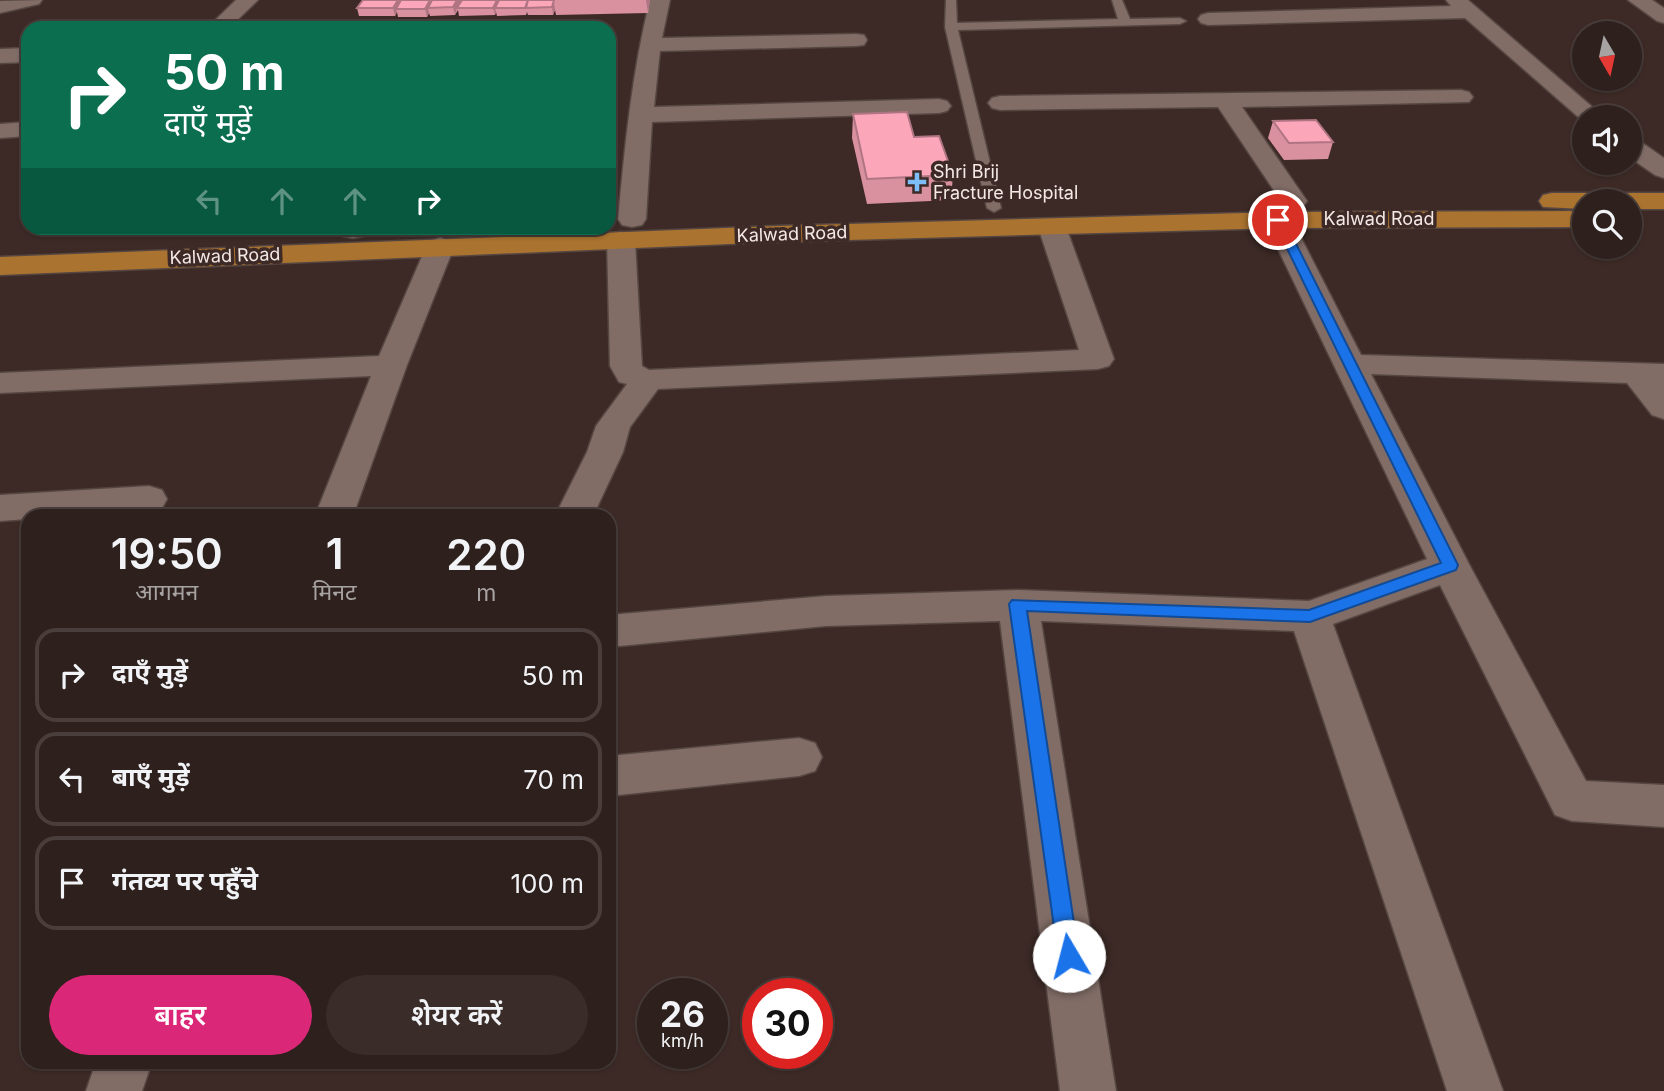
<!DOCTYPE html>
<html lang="hi">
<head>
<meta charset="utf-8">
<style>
  body { margin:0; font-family:Inter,"Noto Sans Devanagari",sans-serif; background:#3a2d29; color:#f1f3f6; height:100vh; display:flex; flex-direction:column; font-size:26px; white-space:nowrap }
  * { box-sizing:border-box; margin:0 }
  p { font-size:23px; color:#a7a3a3 }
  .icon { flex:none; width:38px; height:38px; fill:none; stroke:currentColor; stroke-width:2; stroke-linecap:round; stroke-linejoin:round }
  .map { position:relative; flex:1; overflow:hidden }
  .panel { position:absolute; left:21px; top:509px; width:595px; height:560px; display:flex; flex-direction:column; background:#2e201c; border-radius:21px; box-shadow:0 2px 5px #0004,0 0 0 2px #493e3b }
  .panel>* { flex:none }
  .hud { position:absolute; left:21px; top:21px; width:595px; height:214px; border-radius:21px; box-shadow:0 2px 5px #0004,0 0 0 2px #493e3b; background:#0b6e4f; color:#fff; overflow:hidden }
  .needle { width:46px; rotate:171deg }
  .tools { position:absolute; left:1572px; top:21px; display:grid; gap:14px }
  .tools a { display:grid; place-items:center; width:70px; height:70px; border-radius:50%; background:#2e201c; box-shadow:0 2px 5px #0004,0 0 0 2px #493e3b; font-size:35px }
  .speed { position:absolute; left:637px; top:978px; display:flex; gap:14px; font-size:35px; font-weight:700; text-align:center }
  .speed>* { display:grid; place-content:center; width:91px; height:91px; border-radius:50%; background:#2e201c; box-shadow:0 2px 5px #0004,0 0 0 2px #493e3b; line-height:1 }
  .speed small { font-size:18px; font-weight:400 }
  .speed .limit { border:10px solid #d22; background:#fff; color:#111 }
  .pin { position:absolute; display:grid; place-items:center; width:60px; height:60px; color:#fff; margin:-30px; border:4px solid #fff; border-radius:50%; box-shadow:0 2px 7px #0007 }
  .me { position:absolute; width:77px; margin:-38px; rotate:352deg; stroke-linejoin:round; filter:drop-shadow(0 0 5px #0008) }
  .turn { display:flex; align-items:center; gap:24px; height:147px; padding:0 28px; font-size:32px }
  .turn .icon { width:91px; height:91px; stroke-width:2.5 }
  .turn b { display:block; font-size:49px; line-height:60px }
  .lanes { display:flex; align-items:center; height:66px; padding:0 28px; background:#0003; justify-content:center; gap:35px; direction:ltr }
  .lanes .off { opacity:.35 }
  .eta { display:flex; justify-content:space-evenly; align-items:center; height:119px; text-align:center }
  .eta b { font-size:42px; font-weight:600; line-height:49px }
  .action { display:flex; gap:14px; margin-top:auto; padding:14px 28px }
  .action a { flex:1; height:80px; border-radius:42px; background:#db2777; color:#fff; font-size:28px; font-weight:600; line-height:80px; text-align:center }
  .action a+a { background:#3a2d29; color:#f1f3f6 }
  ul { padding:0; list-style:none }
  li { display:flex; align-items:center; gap:21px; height:94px; margin:0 14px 10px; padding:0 14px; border:4px solid #493e3b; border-radius:21px }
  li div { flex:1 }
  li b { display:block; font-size:26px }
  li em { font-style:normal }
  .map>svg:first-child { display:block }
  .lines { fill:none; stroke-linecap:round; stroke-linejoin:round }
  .service-casing { stroke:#554642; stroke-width:3 }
  .minor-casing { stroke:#554642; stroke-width:3 }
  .primary-casing { stroke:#554642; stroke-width:3 }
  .service { fill:#816c66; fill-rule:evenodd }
  .minor { fill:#816c66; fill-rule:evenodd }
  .primary { fill:#aa732f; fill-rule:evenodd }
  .wall { fill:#d9909f }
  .shaded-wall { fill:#b07582 }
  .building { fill:#fca7b9; stroke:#b07582; stroke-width:2 }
  .route { fill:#1a73e8; stroke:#114b97; stroke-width:2 }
  .poi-dot { fill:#7dbef9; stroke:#3d2a26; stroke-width:2.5 }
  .labels { text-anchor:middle; stroke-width:7; stroke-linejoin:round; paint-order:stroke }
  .far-poi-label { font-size:18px; fill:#f5e9e5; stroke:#3d2a26; text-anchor:start }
  .far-street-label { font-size:18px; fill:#f5e9e5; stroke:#3d2a26 }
</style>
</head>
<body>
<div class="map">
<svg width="1664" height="1091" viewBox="0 0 1664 1091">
  <rect width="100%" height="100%" fill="#3d2a26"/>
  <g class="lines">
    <defs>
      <path id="service" d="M946,0H956L957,23L1118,19L1112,0H1122L1130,19L1180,18L1186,21L1180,24L958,30L1001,208L994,212L987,208L945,27Z"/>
      <path id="minor" d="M42,0L39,4L0,13V1Z
        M236,0H258L229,28H207Z
        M650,0H670L662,38L856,34L864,35L867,40L864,45L856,46L660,51L654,107L939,99L947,101L951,106L947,111L939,113L652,122L646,219L642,225L632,227L622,225L618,219C625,144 632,72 650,0Z
        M1446,0H1468L1604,117H1584V122L1465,18L1208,25L1201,23L1198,19L1201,15L1208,13L1451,6Z
        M1628,0H1652L1664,8V23L1657,21Z
        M28,48V62L0,63V49Z
        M1461,90L1469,92L1473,97L1469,102L1242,107L1307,201L1303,207L1294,209L1285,207L1218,107L1000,110L992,108L988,103L992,98L1000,96Z
        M28,122V136L0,138V124Z
        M1629,138L1638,140L1664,158V178L1655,175L1629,157Z
        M1278,212L1288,214L1292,220L1361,355L1664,364V419L1652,415L1627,383L1371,374L1470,566L1586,781L1664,785V827L1572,821L1555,815L1440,585L1333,624L1503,1091H1447L1294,631L1041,621L1116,1091H1060L1000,621L826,626L609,647V615L826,596L1018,590L1309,601L1427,559L1264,220L1268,214Z
        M1052,219L1062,221L1066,227L1114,359L1109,366L1098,369L658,389L630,427L623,452L593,516H555L587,452L596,426L627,384L619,382L610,366L607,240L611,234L621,232L631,234L635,240L642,366L649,370L1079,350L1038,227L1042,221Z
        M340,228H368L363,236L353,238L343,236Z
        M440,238L450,241L454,247L407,365L353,516H315L371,376L0,393V373L379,356L426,247L430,241Z
        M149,486L162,490L167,499L162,508L149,512L28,516V519L0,521V495Z
        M799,738L815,743L822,757L815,771L799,776L609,796V756Z
        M96,1062H152L142,1091H86Z"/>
      <path id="primary" d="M1552,193H1664V209H1629V201H1584V209L1543,207L1539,201L1543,195Z
        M1584,211V227L1278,228L777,242L0,275V257L777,226L1278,212Z"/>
    </defs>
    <use href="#service" class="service-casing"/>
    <use href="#minor" class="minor-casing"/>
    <use href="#primary" class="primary-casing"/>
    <use href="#service" class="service"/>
    <use href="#minor" class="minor"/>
    <use href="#primary" class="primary"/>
  </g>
  <path class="wall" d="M363,0H650L648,13L556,15L555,10L553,15H528L527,12L526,15L497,16L496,12L495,15L459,16L458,10L455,15L430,16L429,13L427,17H398L397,12L395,16H359L357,8Z
    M853,114L914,137L953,175L951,200L867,204L852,138Z
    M1273,121L1333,142L1328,159L1284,160L1268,138Z"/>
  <path class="shaded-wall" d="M398,0H405L396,9L397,12L395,16L393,8Z
    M430,0H435L428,8L429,13L427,17L425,9Z
    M457,0H462L457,8L455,15L453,7Z
    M497,0H502L495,8L496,12L495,15L493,8Z
    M646,0H650L648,13Z
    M554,2L555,10L553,15L552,7Z"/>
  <path class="building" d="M363,0H398L393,8H357Z
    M401,0H430L425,9H396Z
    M432,0H457L453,7L428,8Z
    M462,0H497L493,8H457Z
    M499,0H528L525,8H495Z
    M528,0H554L552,7L526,8Z
    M907,112L914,137L939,136L953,175L867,179L853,114Z
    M1316,120L1333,142L1289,143L1273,121Z"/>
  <path class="route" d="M1278,217L1284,220L1458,565L1456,570L1310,622L1027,611L1079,956L1076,963L1069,966L1061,963L1058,956L1009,604L1012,600L1309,610L1441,563L1273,220Z"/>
  <path class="poi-dot" d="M913.5 171.5h7v7h7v7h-7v7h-7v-7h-7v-7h7z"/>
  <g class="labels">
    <g class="far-poi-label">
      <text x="933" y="178">Shri Brij<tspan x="933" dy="21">Fracture Hospital</tspan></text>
    </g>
    <g class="far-street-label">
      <text x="1379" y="225">Kalwad Road</text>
      <text transform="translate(792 234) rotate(-2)" y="6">Kalwad Road</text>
      <text transform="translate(225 256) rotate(-2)" y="6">Kalwad Road</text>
    </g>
  </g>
</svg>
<div class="tools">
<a><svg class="needle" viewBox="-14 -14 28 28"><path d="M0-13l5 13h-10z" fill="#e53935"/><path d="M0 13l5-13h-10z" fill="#a7a3a3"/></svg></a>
<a><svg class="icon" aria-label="sound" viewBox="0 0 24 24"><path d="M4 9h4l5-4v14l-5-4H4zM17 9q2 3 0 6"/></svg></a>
<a><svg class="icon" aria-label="search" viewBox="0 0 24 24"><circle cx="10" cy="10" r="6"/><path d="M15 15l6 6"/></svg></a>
</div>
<div class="speed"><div>26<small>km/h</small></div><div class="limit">30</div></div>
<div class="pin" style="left:1278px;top:220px;background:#d93025"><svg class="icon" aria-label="arrive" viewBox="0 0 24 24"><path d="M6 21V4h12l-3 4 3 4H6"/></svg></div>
<svg class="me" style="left:1069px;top:956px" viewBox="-20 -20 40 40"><circle r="19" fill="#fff"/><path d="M0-13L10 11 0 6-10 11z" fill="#1a73e8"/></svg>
<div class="hud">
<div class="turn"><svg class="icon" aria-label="right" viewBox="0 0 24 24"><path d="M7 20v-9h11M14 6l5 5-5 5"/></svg><div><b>50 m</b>दाएँ मुड़ें</div></div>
<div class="lanes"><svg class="icon off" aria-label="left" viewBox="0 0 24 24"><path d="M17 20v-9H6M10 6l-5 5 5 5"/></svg><svg class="icon off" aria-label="ahead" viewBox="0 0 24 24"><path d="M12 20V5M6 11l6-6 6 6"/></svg><svg class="icon off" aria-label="ahead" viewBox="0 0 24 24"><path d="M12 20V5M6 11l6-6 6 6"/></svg><svg class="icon" aria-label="right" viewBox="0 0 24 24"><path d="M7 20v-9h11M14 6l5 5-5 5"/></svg></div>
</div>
<section class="panel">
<div class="eta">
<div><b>19:50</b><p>आगमन</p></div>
<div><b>1</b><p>मिनट</p></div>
<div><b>220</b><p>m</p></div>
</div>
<ul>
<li><svg class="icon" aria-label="right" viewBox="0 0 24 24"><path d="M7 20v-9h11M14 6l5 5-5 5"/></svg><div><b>दाएँ मुड़ें</b></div><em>50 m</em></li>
<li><svg class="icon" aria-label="left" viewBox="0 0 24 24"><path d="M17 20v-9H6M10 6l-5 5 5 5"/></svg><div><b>बाएँ मुड़ें</b></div><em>70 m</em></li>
<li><svg class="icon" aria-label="arrive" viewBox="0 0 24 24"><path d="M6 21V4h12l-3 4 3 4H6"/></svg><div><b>गंतव्य पर पहुँचे</b></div><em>100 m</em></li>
</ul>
<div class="action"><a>बाहर</a><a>शेयर करें</a></div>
</section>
</div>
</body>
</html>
